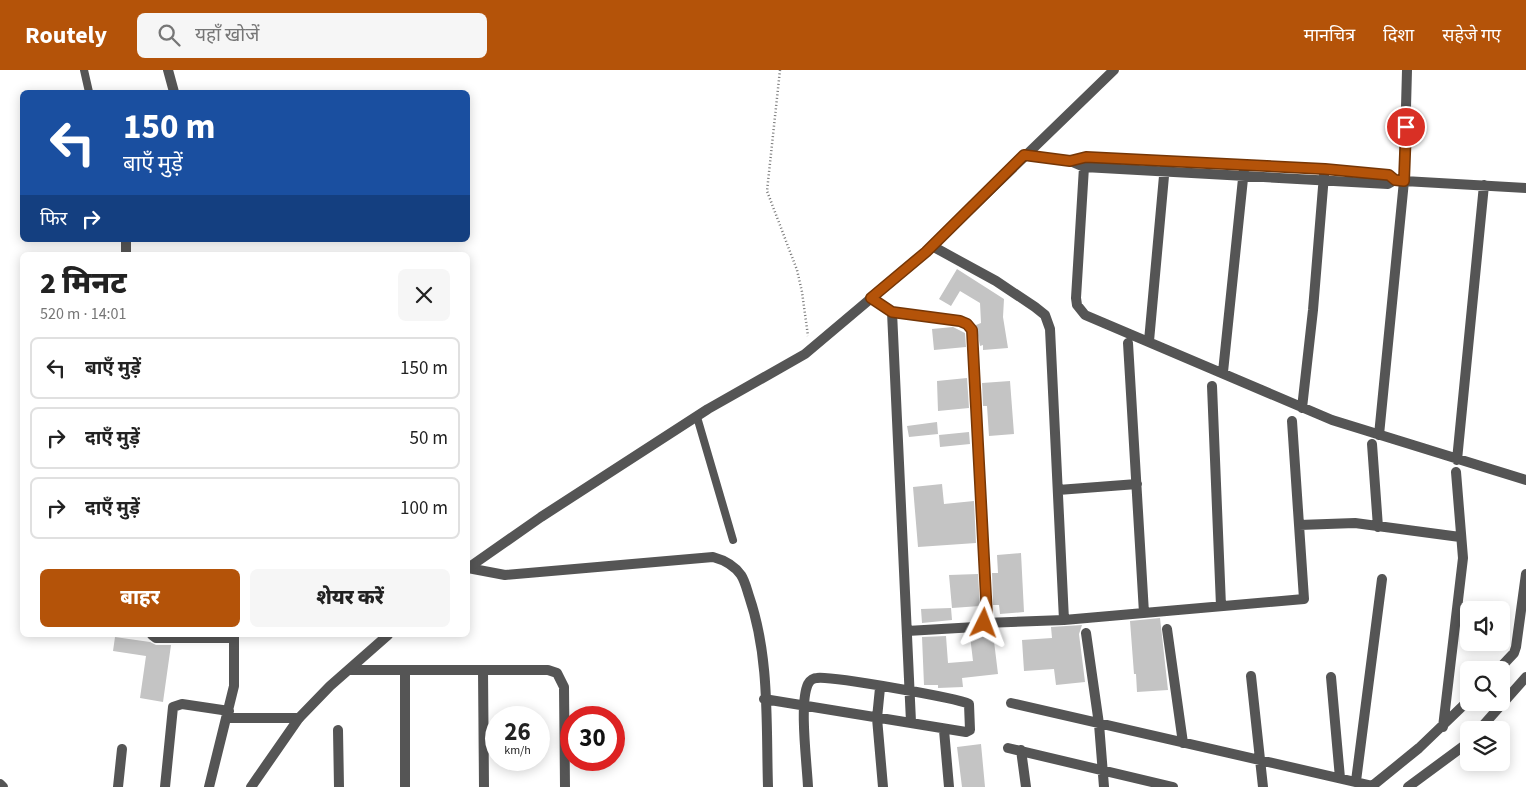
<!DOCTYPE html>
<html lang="hi">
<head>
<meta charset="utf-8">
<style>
  body { margin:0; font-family:"Source Sans 3","Noto Sans Devanagari",sans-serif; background:#f6f6f6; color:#222; height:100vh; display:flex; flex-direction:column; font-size:19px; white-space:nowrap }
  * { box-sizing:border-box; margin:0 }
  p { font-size:16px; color:#767676 }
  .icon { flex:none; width:28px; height:28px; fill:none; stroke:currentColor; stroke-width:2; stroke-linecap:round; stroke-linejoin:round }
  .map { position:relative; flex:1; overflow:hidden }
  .panel { position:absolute; left:20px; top:182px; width:450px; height:385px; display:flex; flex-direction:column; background:#fff; border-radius:8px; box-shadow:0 2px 12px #0003 }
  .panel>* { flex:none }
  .guide { position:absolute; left:20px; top:20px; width:450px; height:152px; border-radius:8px; box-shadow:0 2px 12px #0003; background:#1a4fa0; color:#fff; overflow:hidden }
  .controls { position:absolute; left:1460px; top:531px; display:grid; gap:10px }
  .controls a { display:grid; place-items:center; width:50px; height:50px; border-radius:8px; background:#fff; box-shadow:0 2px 12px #0003; font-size:25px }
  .speed { position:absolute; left:485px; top:636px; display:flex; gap:10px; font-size:25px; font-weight:700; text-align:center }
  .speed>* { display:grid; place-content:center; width:65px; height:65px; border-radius:50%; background:#fff; box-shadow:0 2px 12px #0003; line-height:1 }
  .speed small { font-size:12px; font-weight:400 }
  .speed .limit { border:8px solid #d22; background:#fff; color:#111 }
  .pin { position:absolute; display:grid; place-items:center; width:42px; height:42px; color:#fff; margin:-21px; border:2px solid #fff; border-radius:50%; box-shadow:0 1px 5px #0007 }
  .me { position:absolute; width:55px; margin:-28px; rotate:3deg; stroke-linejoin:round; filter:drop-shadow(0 0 4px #0008) }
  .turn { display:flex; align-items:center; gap:18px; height:105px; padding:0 20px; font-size:22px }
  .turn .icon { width:65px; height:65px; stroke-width:2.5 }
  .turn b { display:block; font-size:35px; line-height:42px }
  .then { display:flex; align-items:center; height:48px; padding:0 20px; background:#0003; gap:10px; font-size:19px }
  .round { display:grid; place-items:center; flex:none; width:52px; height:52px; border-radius:8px; background:#f6f6f6 }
  .headline { display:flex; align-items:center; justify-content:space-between; height:85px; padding:0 20px }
  h1 { font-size:30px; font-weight:800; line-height:38px }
  .primary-button { display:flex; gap:10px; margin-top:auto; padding:10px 20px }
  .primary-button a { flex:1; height:58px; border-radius:8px; background:#b45309; color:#fff; font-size:20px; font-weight:800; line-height:58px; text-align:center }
  .primary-button a+a { background:#f6f6f6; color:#222 }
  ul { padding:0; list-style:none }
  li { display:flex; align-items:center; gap:15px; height:62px; margin:0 10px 8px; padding:0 10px; border:2px solid #e0e0e0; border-radius:8px }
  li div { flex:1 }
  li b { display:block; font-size:19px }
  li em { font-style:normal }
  header { display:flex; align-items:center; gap:30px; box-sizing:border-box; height:70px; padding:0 25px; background:#b45309; color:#fff }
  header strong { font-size:24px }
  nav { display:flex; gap:28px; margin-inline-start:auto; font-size:18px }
  .search { width:350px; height:45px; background:#f6f6f6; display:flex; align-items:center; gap:12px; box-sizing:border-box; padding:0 18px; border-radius:8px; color:#767676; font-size:19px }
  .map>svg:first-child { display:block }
  .building { fill:#c4c4c4 }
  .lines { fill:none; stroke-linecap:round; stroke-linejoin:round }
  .path { stroke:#777; stroke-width:2.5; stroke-dasharray:1 2.5; stroke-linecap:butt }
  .service { stroke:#555; stroke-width:8 }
  .minor { stroke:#555; stroke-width:10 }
  .tertiary { stroke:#555; stroke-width:10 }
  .route-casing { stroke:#753606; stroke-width:12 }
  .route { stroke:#b45309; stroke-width:9 }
</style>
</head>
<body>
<header>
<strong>Routely</strong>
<div class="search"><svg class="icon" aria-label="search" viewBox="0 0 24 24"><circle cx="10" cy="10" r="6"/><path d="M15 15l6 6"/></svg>यहाँ खोजें</div>
<nav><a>मानचित्र</a><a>दिशा</a><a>सहेजे गए</a></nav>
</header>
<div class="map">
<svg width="1526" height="717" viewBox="0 0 1526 717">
  <rect width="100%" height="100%" fill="#fff"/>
  <path class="building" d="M957,199L1004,229L1003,247L1008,278L983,280V275L980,276L976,255L981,253L980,233L960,221L951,236L939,229Z
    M953,257L965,263L966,277L934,280L932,259Z
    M967,308L969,338L938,341L937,311Z
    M1010,311L1014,364L989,366L987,336H983L982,313Z
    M937,352L938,364L909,367L907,356Z
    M969,362L970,374L940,377L939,365Z
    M942,414L944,434L974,431L976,473L918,477L913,417Z
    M1021,483L1024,542L1000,544L999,535H993L992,503H998L997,485Z
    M978,504L980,536L952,538L949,505Z
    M951,538L952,550L922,553L921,539Z
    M1160,548L1168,620L1137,622L1136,604H1134L1130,551Z
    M1082,555L1079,564L1085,612L1056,615L1054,599L1024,601L1022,570L1052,568L1051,557Z
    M993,563L998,604L962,608L963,617L938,618V615H924L922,567L946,566L948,593L973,591L970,566Z
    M115,567L150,572L156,575H171L163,632L140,628L146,586L113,581Z
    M981,674L985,717H962L957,677Z"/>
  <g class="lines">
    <path class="path" d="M780,0L767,121L797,200L802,222L808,266"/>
    <path class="service" d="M84,0L89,22
      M697,347L733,470"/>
    <path class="minor" d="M168,0L174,22
      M1024,85L1070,91L1084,97L1388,114L1395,110
      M1070,91L1086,87L1325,99L1389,105L1395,110L1404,111L1526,118
      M1084,97L1076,228L1077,235L1085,245L1332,350L1526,410
      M126,170V185
      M932,176L996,211L1035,237L1045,245L1050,259L1064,550
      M871,228L892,242L960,251L967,254L972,260L987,546L984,553L976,557L907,561
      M892,242L911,652
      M1149,271L1165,95
      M1128,273L1144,543
      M1223,302L1244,99
      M1212,316L1221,536
      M1302,338L1313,240L1324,105
      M1379,365L1404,111L1407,0
      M1372,374L1378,457
      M1457,390L1484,115
      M1058,420L1137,414
      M1299,455L1355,453L1460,467
      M468,498L505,505L713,487C724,490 734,495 741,505C745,511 747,520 749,526C770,587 766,654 768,717
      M984,553L1064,550L1304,529L1292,351
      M1167,559L1183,673
      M1086,563L1099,654L1104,717
      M152,565L156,568H234
      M349,600H548L557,603L564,617L565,717
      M405,600V717
      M483,600L484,717
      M1498,600L1514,583L1516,577L1526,504
      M1251,606L1263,717
      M1331,607L1340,708
      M880,618L877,648L883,717
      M764,629L966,662L970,660L969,634C957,628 832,606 817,608C814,608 810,610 808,614C799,633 807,694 808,717
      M1011,633L1373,716
      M228,648H299
      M1443,657L1463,488L1456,402
      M338,660L339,717
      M944,660L949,717
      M1479,660L1526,607
      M1008,678L1173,717
      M1021,680L1026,717
      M1356,711L1382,509
      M0,714L3,717
      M118,717L122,679
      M165,717L173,637L182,634L229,641
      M209,717L234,616V565
      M1371,717L1419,678L1469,630
      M1408,717L1469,672"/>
    <path class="tertiary" d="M468,498L541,447L708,339L805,284L926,182L1114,0
      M251,717L299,648L330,616L388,565"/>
  </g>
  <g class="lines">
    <defs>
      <path id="route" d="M984,553L987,546L972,260L967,254L960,251L892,242L871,228L926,182L1024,85L1070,91L1086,87L1325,99L1389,105L1395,110L1404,111L1406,57"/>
    </defs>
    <use href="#route" class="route-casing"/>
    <use href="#route" class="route"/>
  </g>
</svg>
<div class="controls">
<a><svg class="icon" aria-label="sound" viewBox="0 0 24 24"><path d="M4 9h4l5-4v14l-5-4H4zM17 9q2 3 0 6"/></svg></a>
<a><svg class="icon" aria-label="search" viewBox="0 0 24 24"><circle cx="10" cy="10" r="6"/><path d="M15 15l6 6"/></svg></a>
<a><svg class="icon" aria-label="layers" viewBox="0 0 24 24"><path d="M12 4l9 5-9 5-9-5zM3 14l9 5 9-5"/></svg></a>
</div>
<div class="speed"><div>26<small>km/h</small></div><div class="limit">30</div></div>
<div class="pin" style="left:1406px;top:57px;background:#d93025"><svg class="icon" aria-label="arrive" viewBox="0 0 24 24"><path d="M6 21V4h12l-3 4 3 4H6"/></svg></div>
<svg class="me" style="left:984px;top:553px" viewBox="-20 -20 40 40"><path d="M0-17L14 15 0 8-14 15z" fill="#b45309" stroke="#fff" stroke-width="4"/></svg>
<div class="guide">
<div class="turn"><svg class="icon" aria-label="left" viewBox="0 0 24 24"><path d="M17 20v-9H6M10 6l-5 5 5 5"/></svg><div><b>150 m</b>बाएँ मुड़ें</div></div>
<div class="then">फिर<svg class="icon" aria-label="right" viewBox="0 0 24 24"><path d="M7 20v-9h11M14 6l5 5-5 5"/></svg></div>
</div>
<section class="panel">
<div class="headline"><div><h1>2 मिनट</h1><p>520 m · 14:01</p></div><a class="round"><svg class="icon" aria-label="close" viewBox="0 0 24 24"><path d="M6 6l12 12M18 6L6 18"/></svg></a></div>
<ul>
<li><svg class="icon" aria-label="left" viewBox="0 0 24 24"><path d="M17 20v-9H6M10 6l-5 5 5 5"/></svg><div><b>बाएँ मुड़ें</b></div><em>150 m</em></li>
<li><svg class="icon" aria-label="right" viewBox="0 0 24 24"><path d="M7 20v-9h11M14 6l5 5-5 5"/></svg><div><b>दाएँ मुड़ें</b></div><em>50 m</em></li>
<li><svg class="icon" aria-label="right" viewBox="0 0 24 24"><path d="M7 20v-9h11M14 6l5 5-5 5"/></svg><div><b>दाएँ मुड़ें</b></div><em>100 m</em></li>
</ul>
<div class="primary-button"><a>बाहर</a><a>शेयर करें</a></div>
</section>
</div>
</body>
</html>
